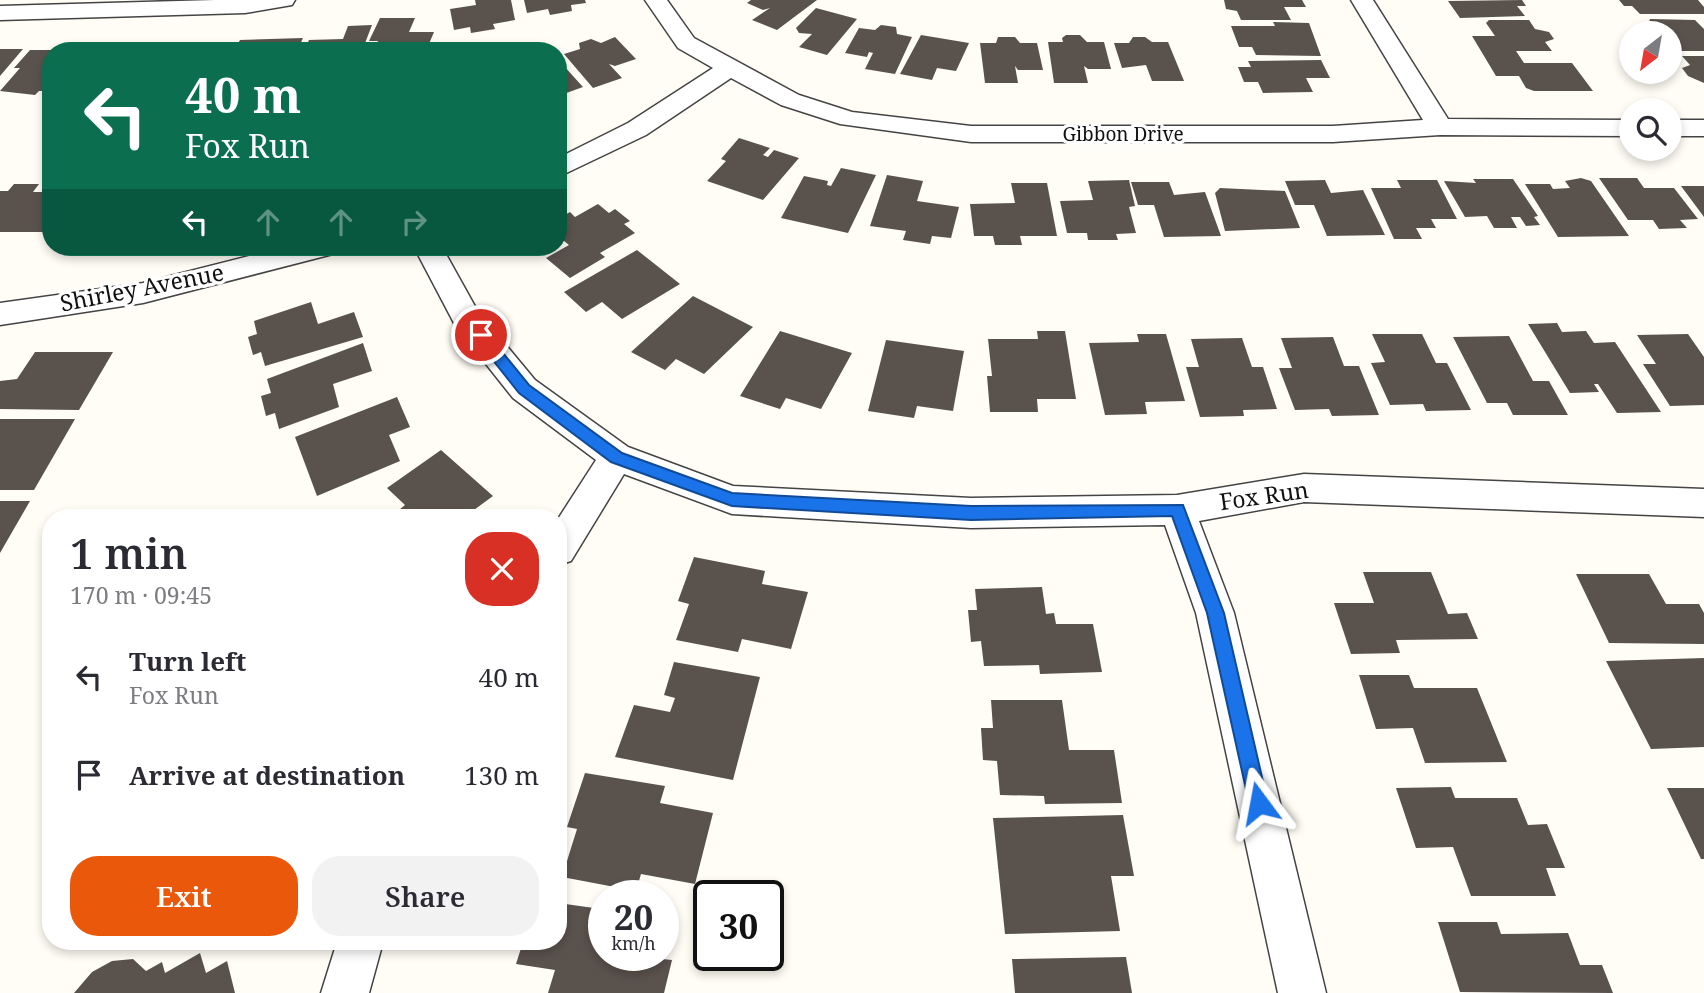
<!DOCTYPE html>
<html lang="en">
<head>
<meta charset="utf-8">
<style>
  body { margin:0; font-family:"Noto Serif",serif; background:#f2f2f3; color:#2b2b33; height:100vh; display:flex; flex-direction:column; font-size:26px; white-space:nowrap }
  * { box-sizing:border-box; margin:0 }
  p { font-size:23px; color:#7c7c81 }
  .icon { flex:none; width:38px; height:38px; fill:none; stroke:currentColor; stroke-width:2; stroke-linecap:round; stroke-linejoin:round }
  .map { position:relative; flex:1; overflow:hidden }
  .sheet { position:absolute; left:42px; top:509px; width:525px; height:441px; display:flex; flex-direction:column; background:#fff; border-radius:28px; box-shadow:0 4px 10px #0003 }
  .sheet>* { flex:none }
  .banner { position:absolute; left:42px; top:42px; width:525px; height:214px; border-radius:28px; box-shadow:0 4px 10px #0003; background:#0b6e4f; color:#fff; overflow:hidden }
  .needle { width:46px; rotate:211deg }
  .fabs { position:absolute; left:1619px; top:21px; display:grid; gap:14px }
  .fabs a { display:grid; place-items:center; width:63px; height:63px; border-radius:50%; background:#fff; box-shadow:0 4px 10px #0003; font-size:35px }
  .speed { position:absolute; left:588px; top:880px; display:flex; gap:14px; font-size:35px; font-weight:700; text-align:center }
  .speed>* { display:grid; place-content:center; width:91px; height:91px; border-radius:50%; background:#fff; box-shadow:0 4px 10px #0003; line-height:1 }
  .speed small { font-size:18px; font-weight:400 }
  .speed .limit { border:4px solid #111; border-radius:10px; background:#fff; color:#111 }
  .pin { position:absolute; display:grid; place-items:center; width:60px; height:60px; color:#fff; margin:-30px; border:4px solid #fff; border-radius:50%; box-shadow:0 2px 7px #0007 }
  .me { position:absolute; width:77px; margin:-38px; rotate:347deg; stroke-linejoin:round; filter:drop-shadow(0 0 5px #0008) }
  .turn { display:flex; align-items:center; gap:24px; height:147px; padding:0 28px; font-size:32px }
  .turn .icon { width:91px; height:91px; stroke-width:2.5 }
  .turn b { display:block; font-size:49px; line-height:60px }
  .lanes { display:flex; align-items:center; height:66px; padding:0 28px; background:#0003; justify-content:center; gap:35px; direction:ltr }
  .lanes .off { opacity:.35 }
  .round { display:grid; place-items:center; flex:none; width:74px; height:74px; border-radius:28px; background:#f2f2f3 }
  .overview { display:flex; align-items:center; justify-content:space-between; height:119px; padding:0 28px }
  h1 { font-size:42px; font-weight:600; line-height:52px }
  .cta { display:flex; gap:14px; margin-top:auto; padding:14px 28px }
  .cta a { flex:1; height:80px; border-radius:28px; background:#ea580c; color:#fff; font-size:28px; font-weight:600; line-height:80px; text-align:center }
  .cta a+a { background:#f2f2f3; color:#2b2b33 }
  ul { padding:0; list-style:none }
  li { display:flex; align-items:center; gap:21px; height:98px; padding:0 28px }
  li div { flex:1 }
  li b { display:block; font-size:26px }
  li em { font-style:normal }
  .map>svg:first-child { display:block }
  .building { fill:#5a524d }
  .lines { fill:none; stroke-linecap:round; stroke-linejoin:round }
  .minor-casing { stroke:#444; stroke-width:3 }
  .minor { fill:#fff; fill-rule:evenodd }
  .route { fill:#1a73e8; stroke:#114b97; stroke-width:2 }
  .labels { text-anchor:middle; stroke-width:7; stroke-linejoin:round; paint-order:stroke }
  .far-street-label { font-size:19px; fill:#111; stroke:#fff }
  .street-label { font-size:23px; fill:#111; stroke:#fff }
</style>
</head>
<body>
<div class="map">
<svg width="1704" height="993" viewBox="0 0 1704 993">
  <rect width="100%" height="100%" fill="#fffdf5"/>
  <path class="building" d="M475,0H511L515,20L493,24L495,29L471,33L470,27L454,30L450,9L476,5Z
    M524,0H585L586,3L571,5L572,11L550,15L548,9L527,13Z
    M751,0H817L777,30L752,20L770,8L763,10L747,3Z
    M1224,0H1302L1306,7H1284L1291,20H1241L1237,11L1226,9Z
    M1522,0L1526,6H1517L1525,16L1460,18L1448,1Z
    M1619,0H1698L1704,7V14H1640L1632,6H1624Z
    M816,8L857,19L827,55L799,47L812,34L799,33L796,28Z
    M380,18H415L409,32H434L426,51H374L378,41H369Z
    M1650,19L1695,20L1704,29V51H1678L1670,44V33L1646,31Z
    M1489,20H1529L1535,29L1549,32L1554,39L1545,42L1552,51H1516L1524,63H1572L1593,91H1534L1526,88L1519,76H1496L1472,36H1495L1486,23Z
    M1273,22L1309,23L1321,56L1256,55L1252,47H1239L1231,26H1275Z
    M372,25L362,51H304L309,40L343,39L348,26Z
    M881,25L896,27L897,34L912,37L895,74L865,69L873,53L869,52L867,57L845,53L859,28L875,30Z
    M921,35L969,43L956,71L937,68L932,80L900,74Z
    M1066,35H1080L1087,42H1104L1111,69H1088L1084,66L1088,83H1054L1048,42H1063L1062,38Z
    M615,37L636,59L615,66L609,64L622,78L593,88L564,54L580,49L579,43L591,39L601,43Z
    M998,37H1015L1020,43H1037L1043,70H1018L1015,66L1018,83H985L980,43H996Z
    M1133,37H1145L1152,42H1168L1184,81H1152L1146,65L1122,68L1114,43H1129Z
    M303,38L297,51H234L240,40Z
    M231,47L229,51H196L198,48Z
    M0,49H23L0,76Z
    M30,50H51V91H39L35,95L0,91L20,68H14Z
    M1682,56H1704V83L1688,76L1682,68L1690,65Z
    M1321,60L1330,78H1306L1313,92L1263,93L1258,82H1244L1238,67H1251L1248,61Z
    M563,65L583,87L558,96V67Z
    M739,138L770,148L763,155L768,157L774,150L799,158L763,200L707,181L726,161L721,159Z
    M841,168L876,175L848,233L781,218L804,176L828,181L827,185L831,186Z
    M887,175L923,181L917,201L959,207L951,238L932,236L930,244L903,240L906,231L870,226Z
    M1581,178L1591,181L1629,236L1558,237L1525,184H1550L1553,189L1570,188L1565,181Z
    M1599,178H1637L1644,188H1674L1698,219L1680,220L1687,228L1659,229L1653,220H1628Z
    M1473,179H1513L1538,216L1534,217L1540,225L1526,226L1520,217H1511L1517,228H1494L1487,216L1465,217L1444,181L1476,183Z
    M1129,180L1135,206L1129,207L1136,233L1116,234L1118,240H1088L1087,233H1067L1060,201L1093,200L1088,181Z
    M1325,180L1331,193L1363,190L1385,235L1327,236L1314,205H1295L1285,181Z
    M1397,180H1437L1457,219H1431L1436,228H1416L1422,239H1394L1371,188H1401Z
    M1131,182H1169L1174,195L1205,192L1221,236L1164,237L1154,205H1138Z
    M1011,183H1047L1057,236H1020L1022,245H995L993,236H974L970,204L1015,203Z
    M14,184H39L33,192H51L47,205H51V232H0V191H8Z
    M1681,186H1704V217Z
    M1220,188L1285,191L1300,228L1225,231L1215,193Z
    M598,204L609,213L615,209L630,221L624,224L635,233L600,253L605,257L570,278L546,258L569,245L558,236V219L570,212L575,217Z
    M637,250L680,284L622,319L602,302L586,312L564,292Z
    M693,296L753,327L704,374L676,359L665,370L631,352Z
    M311,302L318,324L354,312L363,337L265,366L261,352L253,355L248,337L257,334L254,321Z
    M1557,323L1562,332L1586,331L1594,343L1615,342L1661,412L1617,413L1598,384H1594L1599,392L1570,393L1528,324Z
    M780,331L852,353L821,409L786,398L780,409L740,396Z
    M1037,331H1065L1076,399H1037L1038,412H990L987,376H992L988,339H1038Z
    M1137,334H1166L1185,401L1145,402L1147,414L1105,415L1089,343L1139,342Z
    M1372,334H1422L1436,363H1447L1471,410L1426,411L1423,404L1390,405L1371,363L1385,362Z
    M1688,334L1704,357V405L1670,406L1643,364H1656L1637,335Z
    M1509,336L1533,381H1549L1568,415H1513L1507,403H1487L1453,337Z
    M1333,337L1344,366H1359L1379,415L1332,416L1329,409L1295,410L1279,368H1292L1281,338Z
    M1242,338L1252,367H1263L1277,409L1243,410L1244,416L1200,417L1186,367H1199L1191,339Z
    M886,340L964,351L953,411L917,406L914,418L868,411Z
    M363,343L372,371L333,384L339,407L279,429L275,413L266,416L261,396L271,393L267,379Z
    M35,352H113L79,410L0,409V381L17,379Z
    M397,397L410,427L389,435L400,461L317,496L295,437Z
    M0,419H75L34,490H0Z
    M441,450L493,496L463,518H398L394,514L405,505L387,488Z
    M0,501H30L0,553Z
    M694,557L765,571L762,584L808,592L791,649L742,639L738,652L676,640L689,604L678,601Z
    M1363,572H1431L1448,614L1467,613L1478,639L1396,640L1400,653L1351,654L1334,603H1374Z
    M1576,574H1649L1666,604H1699L1704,613V644L1609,643Z
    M1042,587L1046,614L1054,613L1056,624H1093L1102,672L1040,674L1039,665L984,666L981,641L971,642L968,610H977L975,589Z
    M1704,658V747L1651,749L1606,661Z
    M674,662L760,677L733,780L615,757L634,705L670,712L675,698L664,695Z
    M1359,675H1409L1414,688H1477L1507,762L1425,763L1413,728L1376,729Z
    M991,700H1062L1069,750H1114L1122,803L1045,804L1044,796L1000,795L997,761L983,760L981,728H993Z
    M585,773L665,786L660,803L713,813L695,884L641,874L636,891L562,877L577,829L567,827Z
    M1451,787L1455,798H1517L1528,825L1547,824L1565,868H1546L1556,896H1471L1453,847L1416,848L1396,788Z
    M1667,788H1704V859H1701Z
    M1123,815L1134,876H1111L1120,931L1005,934L993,818Z
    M558,903L594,908L591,918L604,920V956H653L652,958L672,960L664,993H548L555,970L516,964L523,942H558Z
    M1438,922H1497L1501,934L1568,933L1580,965H1602L1613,993L1460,992Z
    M200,953L206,973L227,961L235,993H74L92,972L112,961L133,959L146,971L162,962L165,973Z
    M1126,957L1132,993H1015L1012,959Z"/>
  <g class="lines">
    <defs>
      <path id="minor" d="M215,0H295L292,5L245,13L0,20V6Z
        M645,0H667L694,38L799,95L852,112L971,126H1333L1423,120L1351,0H1373L1448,119L1631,120V136L1440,135L1333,142H971L840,124L781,105L731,78L646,135L558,177V158L628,123L713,68L678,48Z
        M1670,120H1704V136H1670Z
        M285,247H337L333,254L143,303L0,325V303L143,283Z
        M414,247H442L477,310L535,380L628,447L733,486L971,498L1177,495L1304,474L1704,489V517L1304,502L1199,521L1234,613L1326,993H1278L1196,613L1165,525L971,528L732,514L624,474L571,561L558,565V519L596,460L513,398L455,325Z
        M337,942H383L369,993H321Z"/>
    </defs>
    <use href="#minor" class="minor-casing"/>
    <use href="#minor" class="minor"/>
  </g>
  <path class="route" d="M481,330L486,332L529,385L622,453L732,493L971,506L1183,505L1224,613L1268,803L1266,810L1259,813L1252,810L1249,803L1207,613L1172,516L971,520L732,506L611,462L519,393L476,339V332Z"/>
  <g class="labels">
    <g class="far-street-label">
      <text x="1123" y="141">Gibbon Drive</text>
    </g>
    <g class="street-label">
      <text transform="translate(142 288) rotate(-11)" y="8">Shirley Avenue</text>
      <text transform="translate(1264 496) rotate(-8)" y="8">Fox Run</text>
    </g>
  </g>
</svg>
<div class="fabs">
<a><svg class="needle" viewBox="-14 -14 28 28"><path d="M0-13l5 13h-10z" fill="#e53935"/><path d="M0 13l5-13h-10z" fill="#7c7c81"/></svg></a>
<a><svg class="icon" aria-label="search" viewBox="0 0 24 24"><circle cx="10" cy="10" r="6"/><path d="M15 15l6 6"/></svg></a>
</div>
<div class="speed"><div>20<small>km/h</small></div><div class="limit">30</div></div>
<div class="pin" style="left:481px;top:335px;background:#d93025"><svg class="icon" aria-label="arrive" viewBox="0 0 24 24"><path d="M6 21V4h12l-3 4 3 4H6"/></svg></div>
<svg class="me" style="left:1259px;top:803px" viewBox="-20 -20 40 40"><path d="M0-17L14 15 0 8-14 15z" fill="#1a73e8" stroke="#fff" stroke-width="4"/></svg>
<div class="banner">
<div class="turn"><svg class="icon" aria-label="left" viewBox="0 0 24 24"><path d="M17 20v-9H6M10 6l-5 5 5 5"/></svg><div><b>40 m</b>Fox Run</div></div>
<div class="lanes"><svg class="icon" aria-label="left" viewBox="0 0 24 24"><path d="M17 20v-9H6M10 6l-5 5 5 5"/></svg><svg class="icon off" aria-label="ahead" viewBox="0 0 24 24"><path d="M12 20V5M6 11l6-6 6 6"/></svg><svg class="icon off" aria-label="ahead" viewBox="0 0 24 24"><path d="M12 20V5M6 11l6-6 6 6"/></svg><svg class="icon off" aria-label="right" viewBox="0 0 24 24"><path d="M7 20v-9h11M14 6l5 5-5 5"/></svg></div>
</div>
<section class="sheet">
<div class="overview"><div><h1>1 min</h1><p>170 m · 09:45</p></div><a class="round" style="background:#d93025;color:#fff"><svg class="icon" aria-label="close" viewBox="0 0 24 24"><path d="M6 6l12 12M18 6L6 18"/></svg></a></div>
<ul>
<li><svg class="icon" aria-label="left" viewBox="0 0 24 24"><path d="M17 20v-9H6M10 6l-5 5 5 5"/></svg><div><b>Turn left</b><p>Fox Run</p></div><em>40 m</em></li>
<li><svg class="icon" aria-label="arrive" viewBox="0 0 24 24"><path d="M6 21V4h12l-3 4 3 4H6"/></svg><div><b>Arrive at destination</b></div><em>130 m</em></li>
</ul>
<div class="cta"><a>Exit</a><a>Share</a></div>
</section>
</div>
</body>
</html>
